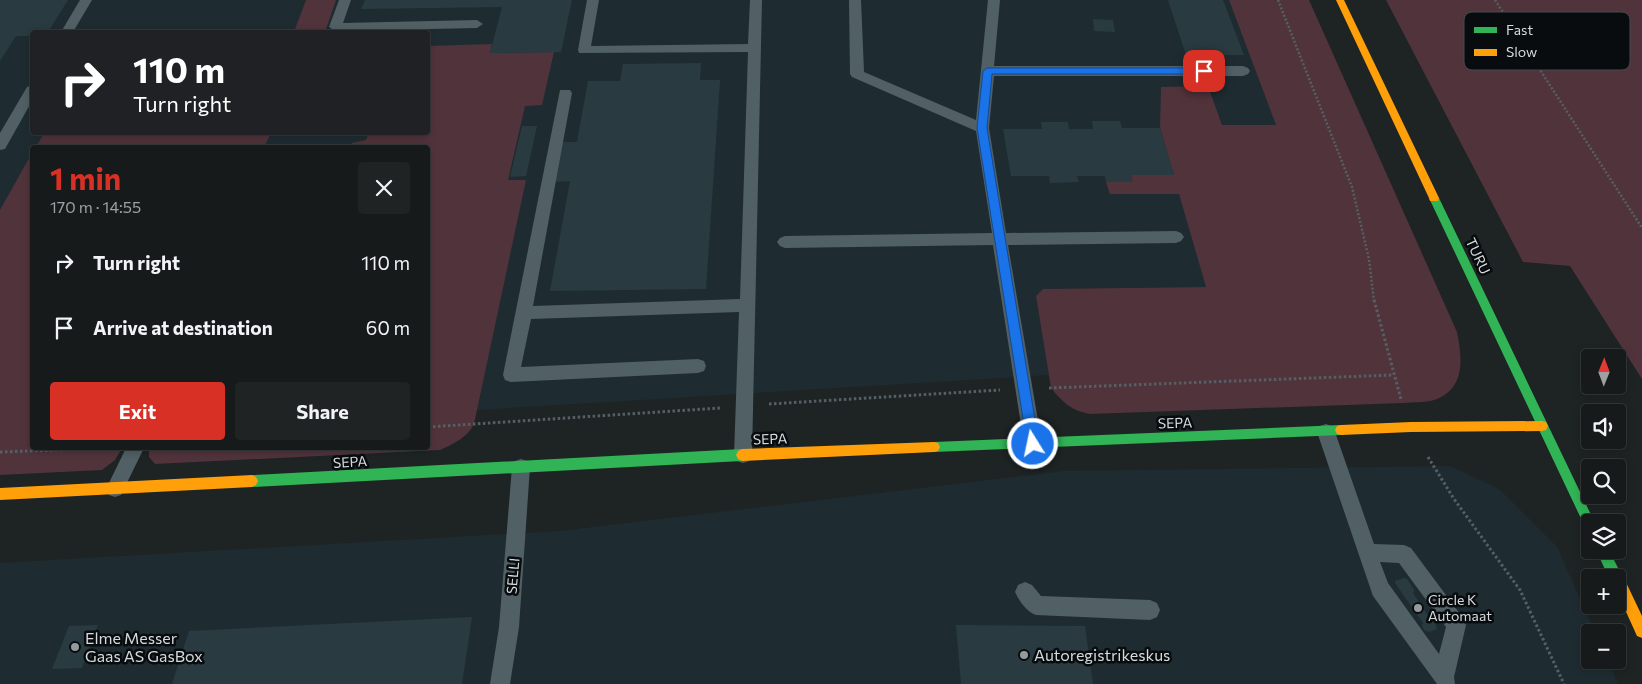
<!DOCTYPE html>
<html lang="en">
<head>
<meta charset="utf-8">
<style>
  body { margin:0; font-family:Commissioner,sans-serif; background:#1f2324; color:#f1f3f6; height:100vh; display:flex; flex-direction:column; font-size:19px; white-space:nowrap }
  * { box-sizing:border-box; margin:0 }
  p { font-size:16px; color:#9ea1a3 }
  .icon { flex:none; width:28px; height:28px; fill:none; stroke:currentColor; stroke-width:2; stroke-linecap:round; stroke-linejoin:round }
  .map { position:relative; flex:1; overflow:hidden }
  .sheet { position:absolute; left:30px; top:145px; width:400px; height:305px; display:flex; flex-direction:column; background:#161a1b; border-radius:5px; box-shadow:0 2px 8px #0003,0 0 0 1px #35383a }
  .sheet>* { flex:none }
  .hud { position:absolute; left:30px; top:30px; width:400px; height:105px; border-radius:5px; box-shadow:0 2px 8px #0003,0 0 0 1px #35383a; background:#202124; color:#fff; overflow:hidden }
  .needle { width:32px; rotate:1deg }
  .buttons { position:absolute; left:1581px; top:349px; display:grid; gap:10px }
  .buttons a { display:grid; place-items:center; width:45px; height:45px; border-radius:5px; background:#161a1b; box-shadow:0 2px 8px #0003,0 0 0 1px #35383a; font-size:25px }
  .pin { position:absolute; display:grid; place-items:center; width:42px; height:42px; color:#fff; margin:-21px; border-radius:10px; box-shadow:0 2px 8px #0006 }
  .me { position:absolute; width:55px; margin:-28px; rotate:350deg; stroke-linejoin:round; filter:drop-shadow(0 0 4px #0008) }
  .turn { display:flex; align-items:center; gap:18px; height:105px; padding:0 20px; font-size:22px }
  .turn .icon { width:65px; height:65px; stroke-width:2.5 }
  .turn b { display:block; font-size:35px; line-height:42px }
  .round { display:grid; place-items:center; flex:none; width:52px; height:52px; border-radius:5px; background:#1f2324 }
  .summary { display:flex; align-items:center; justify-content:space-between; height:85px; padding:0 20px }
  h1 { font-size:30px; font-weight:700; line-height:38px; color:#d93025 }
  .cta { display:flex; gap:10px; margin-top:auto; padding:10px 20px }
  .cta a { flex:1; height:58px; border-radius:5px; background:#d93025; color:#fff; font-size:20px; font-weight:700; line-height:58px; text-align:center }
  .cta a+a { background:#1f2324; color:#f1f3f6 }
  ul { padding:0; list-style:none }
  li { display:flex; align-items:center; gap:15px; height:65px; padding:0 20px }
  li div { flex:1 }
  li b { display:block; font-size:19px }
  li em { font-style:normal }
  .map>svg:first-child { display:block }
  .built { fill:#1e2c31; fill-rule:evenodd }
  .green { fill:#51333c }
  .building { fill:#293b40 }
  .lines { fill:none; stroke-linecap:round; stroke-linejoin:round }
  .path-far1 { stroke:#556065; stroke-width:2.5; stroke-dasharray:2 2; stroke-linecap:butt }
  .path { stroke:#556065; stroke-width:3; stroke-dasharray:2.5 2.5; stroke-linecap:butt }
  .lane { fill:#506065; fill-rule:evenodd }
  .fast { fill:#30b455; fill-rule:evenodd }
  .slow { fill:#ff9f0a; fill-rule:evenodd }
  .route { fill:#1a73e8; stroke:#114b97 }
  .poi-dot { fill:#959b9c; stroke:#090c0e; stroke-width:2 }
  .labels { text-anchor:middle; stroke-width:5; stroke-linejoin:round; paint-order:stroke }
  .street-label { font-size:14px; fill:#d5dbdd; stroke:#090c0e }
  .poi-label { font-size:14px; fill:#d5dbdd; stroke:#090c0e; text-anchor:start }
  .near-poi-label { font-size:16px; fill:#d5dbdd; stroke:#090c0e; text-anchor:start }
  .key { fill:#090c0e; stroke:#464a4c; stroke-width:1 }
  .key-label { font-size:14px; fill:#d5dbdd }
</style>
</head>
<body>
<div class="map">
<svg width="1642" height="684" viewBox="0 0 1642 684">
  <rect width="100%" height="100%" fill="#1e2324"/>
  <path class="built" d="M0,0H1229L1277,125H1222L1208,86L1174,175L1206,287L1043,289L1036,296L1049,375L428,413V148H32V436L0,438ZM32,32H428V132H32Z
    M1450,466L1499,489L1557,547L1595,632H1590V660H1608L1618,684H0V563L559,531L1064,471Z"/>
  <path class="green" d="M306,0H336L325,32H294Z
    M1229,0H1309L1457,332C1462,357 1466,387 1437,399C1427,403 1413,402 1403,403L1090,414C1072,411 1062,402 1051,388L1036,296L1043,289L1206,287L1179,194H1110L1106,182H1132L1131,175H1174L1160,128L1161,87L1208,86L1222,125H1276Z
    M1386,0H1642V379L1570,266L1523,262Z
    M492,44L490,53L554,52L542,105L525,106L508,180H526L474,424C467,438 453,444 440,450L155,464L149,457V448H428V148L348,147L352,143L366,140L369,133L428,132V46Z
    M44,133V132L271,133L264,147H36Z
    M32,153V448H122L115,460L102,470L0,475V210Z"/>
  <path class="building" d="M0,0H68L48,32H32V36H16L0,61Z
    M365,0H572L561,52L490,53L502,7L361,9Z
    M1168,0H1223L1244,55H1186Z
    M1093,19L1113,20L1115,32L1094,31Z
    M701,63L700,80H720L706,289L550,291L570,181L551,182L559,142H577L588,81H620L623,64Z
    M1092,121H1120L1122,128H1160L1174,175H1131L1133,182H1106L1105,176H1077L1079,182L1050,183L1049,176H1011L1003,129H1042L1041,122H1068L1069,129H1093Z
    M522,126H537L526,176L510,177Z
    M1404,578L1407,579L1414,590L1413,593L1431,620L1435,622L1437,629L1429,632L1424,630L1422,626L1423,623L1395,583V581Z
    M472,617L462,684H172L189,631Z
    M98,625L82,668L52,669L69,626Z
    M956,625L1085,626L1093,684H961Z"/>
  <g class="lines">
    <path class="path-far1" d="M1278,0L1352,187L1369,259L1374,301
      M1495,0L1642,228"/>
    <path class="path" d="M1374,300L1401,399
      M1049,388L1393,375
      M769,404L1000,390
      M428,427L720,408
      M0,452L107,448
      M1428,457L1454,499L1520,590L1564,684"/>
    <path class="lane" d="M80,0H92L73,32H61Z
      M339,0H351L343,23L477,20L483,24L477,28L335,31L329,27Z
      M587,0H599L591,46L748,44L750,0H762L752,455L749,461L743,463L737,461L734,455L739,312L531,319L521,367L698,359L704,361L706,366L704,371L698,373L511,382L505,380L503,375L560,90H570L572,93L533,306L740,299L748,52L579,53L578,50Z
      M849,0H861L864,72L976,120L988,0H1000L994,66H1243L1248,68L1250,71L1248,74L1243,76H994L989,128L1006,233L1176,231L1181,233L1184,237L1181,241L1176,243L1008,245L1042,444L1039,450L1033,452L1027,450L1024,444L993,245L785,248L780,246L777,242L780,238L785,236L992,233L976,131L852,77L850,74Z
      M32,85V101L5,149L0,150V133L27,87Z
      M1326,424L1332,426L1335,432L1374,544L1404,545L1411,548L1463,618L1466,625L1454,677L1455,684H1437L1373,596L1317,432L1320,426ZM1380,562L1399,563L1446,627L1439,654L1388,583Z
      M126,448H144L121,495L115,497L109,495L106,489Z
      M521,459L527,461L530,467L519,627L510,684H490L499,627L512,467L515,461Z
      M1025,582L1032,585L1041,596L1150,600L1157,603L1160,610L1157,617L1150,620L1036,615C1026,611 1020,602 1015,592L1018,585Z"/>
    <path class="fast" d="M1434,194L1439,198L1594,521L1595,522H1590V531L1586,529L1429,198Z
      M1341,425L1345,426L1347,430L1345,434L1341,435L934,452L930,451L928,447L930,443L934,442Z
      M742,449L746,451L748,455L746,459L742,461L252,487L248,485L246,481L248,477L252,475Z
      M1596,550H1609L1623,578L1621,583L1618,584V578H1609Z"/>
    <path class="slow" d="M1336,0H1344L1439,198L1438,201H1430L1429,198Z
      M1542,421L1546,422L1548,426L1546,430L1542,431L1411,432L1341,435L1337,434L1335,430L1337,426L1341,425L1411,422Z
      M934,442L938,443L940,447L938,451L934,452L742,461L738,459L736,455L738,451L742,449Z
      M252,475L256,477L258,481L256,485L252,487L0,500V488Z
      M1618,574L1623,576L1642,616V638L1637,636L1618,594V578H1613Z"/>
  </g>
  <path class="route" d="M987,68H1204L1208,71L1204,74H992L987,128L1039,444L1037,448L1033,449L1029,448L1027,444L977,128L983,71Z"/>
  <g class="poi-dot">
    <circle cx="1418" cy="608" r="5"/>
    <circle cx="75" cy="647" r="5"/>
    <circle cx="1024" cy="655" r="5"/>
  </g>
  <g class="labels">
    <g class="street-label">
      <text transform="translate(1478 256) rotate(65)" y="5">TURU</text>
      <text transform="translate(1175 423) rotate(-2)" y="5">SEPA</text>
      <text transform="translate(770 439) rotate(-2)" y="5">SEPA</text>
      <text transform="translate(350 462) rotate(-3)" y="5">SEPA</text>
      <text transform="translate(513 576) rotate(-85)" y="5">SELLI</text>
    </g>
    <g class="poi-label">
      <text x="1428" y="605">Circle K<tspan x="1428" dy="16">Automaat</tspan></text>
    </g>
    <g class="near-poi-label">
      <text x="85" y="644">Elme Messer<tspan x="85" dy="18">Gaas AS GasBox</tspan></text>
      <text x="1034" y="661">Autoregistrikeskus</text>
    </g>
  </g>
  <rect x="1464" y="12" width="166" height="58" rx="8" class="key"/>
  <rect x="1474" y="27" width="23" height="6" fill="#30b455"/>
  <rect x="1474" y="49" width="23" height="7" fill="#ff9f0a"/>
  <g class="key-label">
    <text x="1506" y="35">Fast</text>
    <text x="1506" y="57">Slow</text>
  </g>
</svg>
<div class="buttons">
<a><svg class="needle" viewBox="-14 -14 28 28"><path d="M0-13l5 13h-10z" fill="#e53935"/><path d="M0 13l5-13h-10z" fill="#9ea1a3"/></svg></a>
<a><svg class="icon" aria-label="sound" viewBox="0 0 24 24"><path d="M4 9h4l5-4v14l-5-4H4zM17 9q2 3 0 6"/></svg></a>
<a><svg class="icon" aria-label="search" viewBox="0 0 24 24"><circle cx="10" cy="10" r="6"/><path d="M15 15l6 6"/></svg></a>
<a><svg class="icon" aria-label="layers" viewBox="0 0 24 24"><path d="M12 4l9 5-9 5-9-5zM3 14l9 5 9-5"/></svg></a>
<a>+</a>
<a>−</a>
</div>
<div class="pin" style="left:1204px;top:71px;background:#d93025"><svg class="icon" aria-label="arrive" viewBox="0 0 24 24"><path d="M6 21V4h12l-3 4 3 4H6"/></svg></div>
<svg class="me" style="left:1033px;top:444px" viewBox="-20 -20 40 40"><circle r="17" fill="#1a73e8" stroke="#fff" stroke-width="3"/><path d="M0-11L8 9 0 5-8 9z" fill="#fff"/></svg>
<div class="hud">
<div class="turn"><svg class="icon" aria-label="right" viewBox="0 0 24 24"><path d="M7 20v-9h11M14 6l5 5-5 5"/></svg><div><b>110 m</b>Turn right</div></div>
</div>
<section class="sheet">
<div class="summary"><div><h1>1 min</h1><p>170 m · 14:55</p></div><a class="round"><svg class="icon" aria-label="close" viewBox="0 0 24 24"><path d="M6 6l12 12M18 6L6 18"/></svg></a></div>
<ul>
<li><svg class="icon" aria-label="right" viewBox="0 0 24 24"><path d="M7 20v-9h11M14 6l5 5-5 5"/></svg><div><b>Turn right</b></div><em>110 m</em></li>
<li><svg class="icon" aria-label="arrive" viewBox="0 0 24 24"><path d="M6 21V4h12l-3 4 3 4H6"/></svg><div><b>Arrive at destination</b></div><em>60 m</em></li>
</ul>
<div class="cta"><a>Exit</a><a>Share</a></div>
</section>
</div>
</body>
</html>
